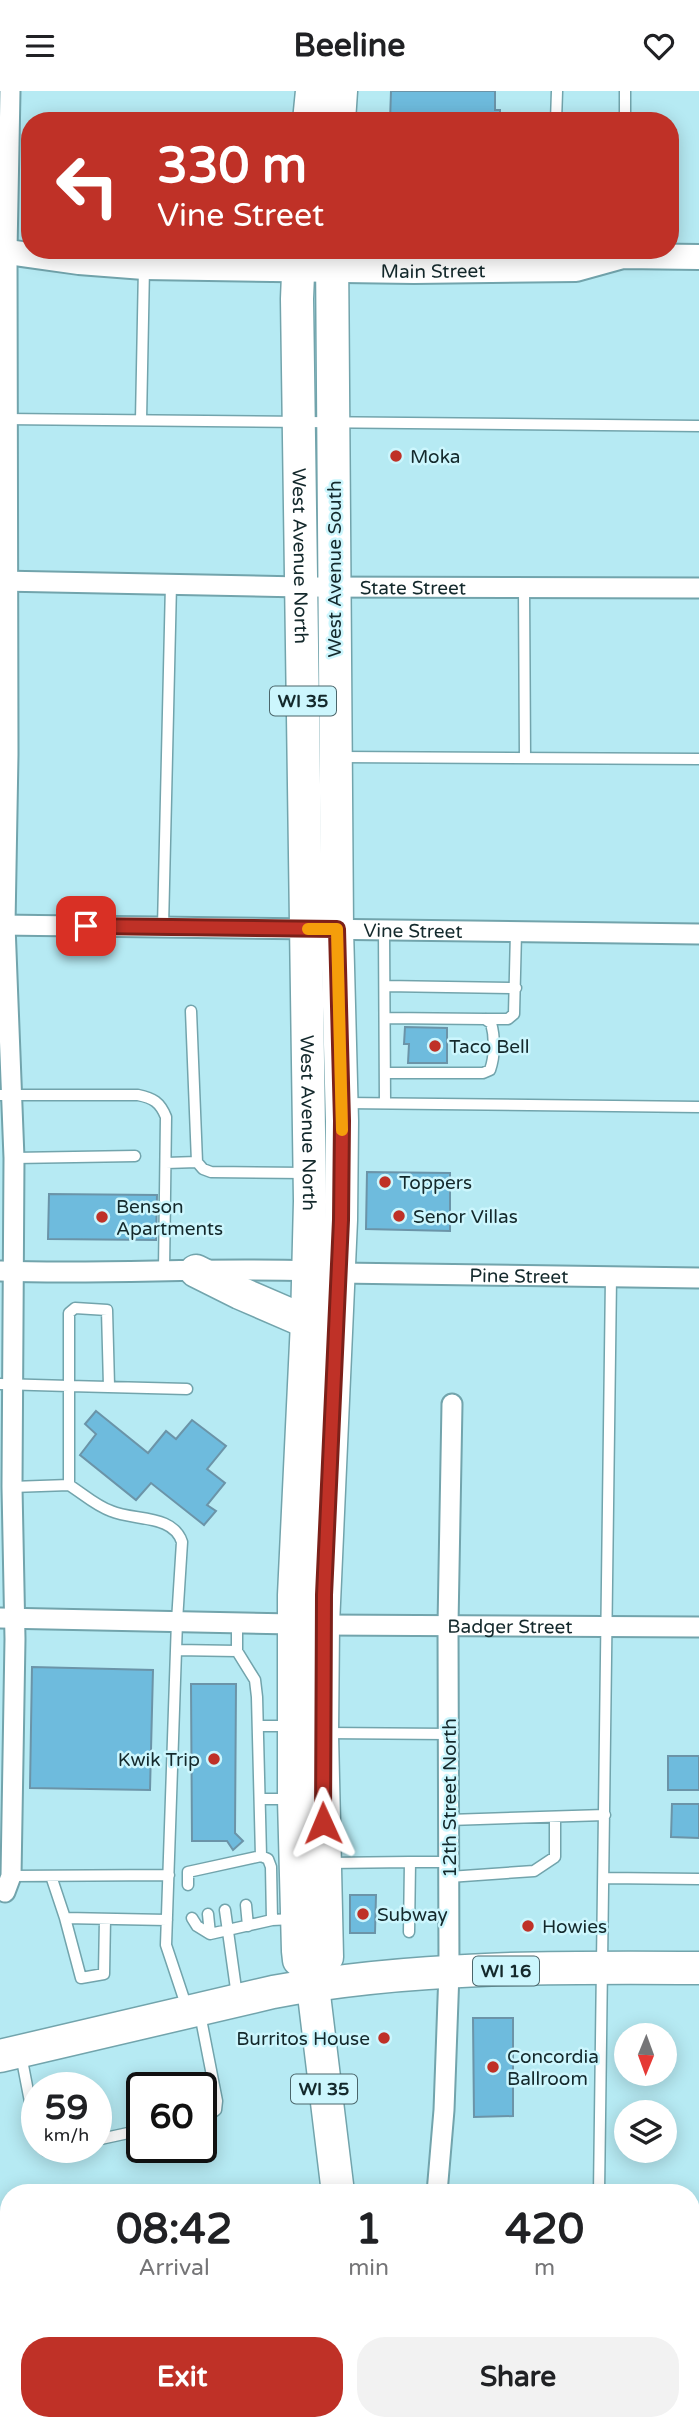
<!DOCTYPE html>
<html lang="en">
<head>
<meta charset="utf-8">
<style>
  body { margin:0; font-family:"Varela Round",sans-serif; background:#f2f2f2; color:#202124; height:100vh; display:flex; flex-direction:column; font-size:26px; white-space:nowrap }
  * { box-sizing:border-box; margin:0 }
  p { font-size:23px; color:#757577 }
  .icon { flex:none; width:38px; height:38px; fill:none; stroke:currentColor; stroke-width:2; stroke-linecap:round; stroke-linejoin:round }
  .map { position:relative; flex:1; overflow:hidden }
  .panel { position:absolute; left:0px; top:2093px; width:700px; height:247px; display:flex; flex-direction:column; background:#fff; border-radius:28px 28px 0 0; box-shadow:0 4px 18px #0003 }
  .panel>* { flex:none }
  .hud { position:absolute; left:21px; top:21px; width:658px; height:147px; border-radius:28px; box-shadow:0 4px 18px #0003; background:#bf3127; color:#fff; overflow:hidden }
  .needle { width:46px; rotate:181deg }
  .controls { position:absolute; left:614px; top:1932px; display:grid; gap:14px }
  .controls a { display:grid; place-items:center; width:63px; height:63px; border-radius:50%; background:#fff; box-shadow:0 4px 18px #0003; font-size:35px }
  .speed { position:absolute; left:21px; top:1981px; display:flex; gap:14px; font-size:35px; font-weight:700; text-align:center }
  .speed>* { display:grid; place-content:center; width:91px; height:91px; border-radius:50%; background:#fff; box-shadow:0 4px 18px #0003; line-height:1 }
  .speed small { font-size:18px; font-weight:400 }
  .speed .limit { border:4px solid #111; border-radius:10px; background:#fff; color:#111 }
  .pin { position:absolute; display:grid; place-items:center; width:60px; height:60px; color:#fff; margin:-30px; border-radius:14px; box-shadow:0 4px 10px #0006 }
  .me { position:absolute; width:77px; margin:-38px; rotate:359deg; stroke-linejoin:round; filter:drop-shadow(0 0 5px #0008) }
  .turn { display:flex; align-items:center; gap:24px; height:147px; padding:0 21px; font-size:32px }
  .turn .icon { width:91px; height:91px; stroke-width:2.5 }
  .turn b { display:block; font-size:49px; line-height:60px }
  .eta { display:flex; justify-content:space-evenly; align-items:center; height:119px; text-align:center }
  .eta b { font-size:42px; font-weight:800; line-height:49px }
  .action { display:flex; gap:14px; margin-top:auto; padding:14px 21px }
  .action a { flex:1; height:80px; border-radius:28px; background:#bf3127; color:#fff; font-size:28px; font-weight:800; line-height:80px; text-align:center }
  .action a+a { background:#f2f2f2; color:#202124 }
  header { display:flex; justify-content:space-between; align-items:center; height:91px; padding:0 21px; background:#fff; font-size:32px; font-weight:800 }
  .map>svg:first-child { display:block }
  .green { fill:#f5bcb3 }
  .water { fill:#80b98a }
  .building { fill:#6ebbdd; stroke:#6b94a8; stroke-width:2 }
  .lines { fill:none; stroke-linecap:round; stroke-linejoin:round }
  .service-casing { stroke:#72a4ac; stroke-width:13 }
  .minor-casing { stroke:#72a4ac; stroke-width:23 }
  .tertiary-casing { stroke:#72a4ac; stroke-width:28 }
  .primary-casing { stroke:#72a4ac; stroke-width:35 }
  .service { stroke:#fff; stroke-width:10 }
  .minor { stroke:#fff; stroke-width:19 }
  .tertiary { stroke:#fff; stroke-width:24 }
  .primary { stroke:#fff; stroke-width:32 }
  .route-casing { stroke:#7c2019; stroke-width:18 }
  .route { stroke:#bf3127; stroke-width:12 }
  .slow { stroke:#f59e0b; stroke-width:12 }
  .poi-dot { fill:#bf3127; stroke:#ccf6fd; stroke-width:2.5 }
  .labels { text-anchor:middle; stroke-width:5; stroke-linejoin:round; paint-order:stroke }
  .shield { fill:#ccf6fd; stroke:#4b666b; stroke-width:2 }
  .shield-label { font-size:18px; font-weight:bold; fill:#14292c }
  .street-label { font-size:19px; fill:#14292c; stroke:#ccf6fd }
  .poi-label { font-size:19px; fill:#14292c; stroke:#ccf6fd; text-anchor:start }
</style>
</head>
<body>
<header><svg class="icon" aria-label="menu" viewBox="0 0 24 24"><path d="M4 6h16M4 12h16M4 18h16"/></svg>Beeline<svg class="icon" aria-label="heart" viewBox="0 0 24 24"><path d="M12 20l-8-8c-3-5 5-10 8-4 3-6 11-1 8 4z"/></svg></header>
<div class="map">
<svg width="699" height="2339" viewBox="0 0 699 2339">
  <rect width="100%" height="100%" fill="#b6eaf3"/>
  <path class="green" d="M392,2331H602V2339H393Z"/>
  <path class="water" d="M84,2331H151L153,2339H79Z"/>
  <path class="building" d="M391,0H495V19H500V30H390Z
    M405,936L447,937V972H408L409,953H404Z
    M367,1081L450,1082V1140L366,1138Z
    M49,1103L157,1104L156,1149L48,1148Z
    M96,1320L148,1362L166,1340L176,1348L192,1329L226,1355L207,1378L225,1392L207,1414L216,1420L204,1434L151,1392L136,1409L80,1364L96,1343L85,1333Z
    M32,1576L153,1579L150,1699L30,1697Z
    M191,1593H236L235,1742L243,1750L233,1759L227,1750H192Z
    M668,1665H699V1699H668Z
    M672,1713H699V1747L671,1746Z
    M350,1804H376L375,1842H350Z
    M473,1927H513V2025L474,2026Z"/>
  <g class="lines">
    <defs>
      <path id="service" d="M556,30L557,0
        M625,30V0
        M4,328L699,335
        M141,329L144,176
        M524,497L525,667
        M339,666L699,668
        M163,836L171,493
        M384,839L385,1012
        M385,895L516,897
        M191,920L197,1071L203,1078L211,1081L305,1082
        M385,927L485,928L491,932C495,946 495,965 490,979L483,982H385
        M486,928H508L514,923L516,841
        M0,1004H138C153,1007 160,1011 166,1026L164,1179
        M345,1012L699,1016
        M14,1067L135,1065
        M166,1072L197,1071
        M0,1293L69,1295V1394C82,1402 96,1415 111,1420C134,1430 173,1423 182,1451L177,1530L166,1854L187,1917
        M109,1295L107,1219L75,1217L69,1222V1295L187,1298
        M12,1396L69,1394
        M176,1559L237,1560
        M258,1635H290
        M326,1642L448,1643
        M260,1708H290
        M449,1729L605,1724
        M261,1765L268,1768L271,1776L272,1829L293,1828
        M410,1771H449
        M328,1772L410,1771L409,1841
        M11,1785L169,1784
        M51,1785L65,1827L167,1829
        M449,1786L534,1780L555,1766V1727
        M604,1787L699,1788
        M188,1794V1781L261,1765L257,1606L255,1589L237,1560V1532
        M246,1814L248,1835
        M225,1819L237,1905
        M208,1823L210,1843
        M65,1827L81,1887L104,1883L105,1828
        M192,1827L197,1835L210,1843L272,1829
        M200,1923L217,2010L216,2019L209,2024L201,2026
        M21,1964L37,2047
        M96,2049L142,2039
        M41,2056L46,2060L63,2056
        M599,2102L611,1186
        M0,2199H4L7,2212L0,2295
        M691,2238H699"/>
      <g id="minor">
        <path id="s1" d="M0,490L301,496L699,497"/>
        <path id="s2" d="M0,834L699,843"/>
        <path d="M1,1180C104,1184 207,1176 309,1180"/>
        <path id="s3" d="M339,1182L699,1187"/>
        <path d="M0,1527L293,1533"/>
        <path id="s4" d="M323,1534L699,1536"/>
        <path d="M5,1801L11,1785L15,1548L12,1396L14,1067L5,834L8,663L7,160L10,0"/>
        <path d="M437,2102L444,2019L449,1881L448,1534L452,1313"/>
        <path d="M445,2331L446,2339"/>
      </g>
      <g id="tertiary">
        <path id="s5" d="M0,160L79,171L144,176L414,180L576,178L623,165L699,166"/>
      </g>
      <g id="primary">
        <path d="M309,30L312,0"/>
        <path d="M339,30L341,0"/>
        <path id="s6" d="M299,159L297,208L310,1110L307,1231L294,1504V1708L298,1860L299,1869L311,1879L338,2102"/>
        <path d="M196,1180L240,1202L307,1231"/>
        <path d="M311,1879L327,1866L322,1643L323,1534L341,1129L342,1030L337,838L332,159"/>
        <path d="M0,1965L273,1901C413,1875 558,1876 699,1877"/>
        <path d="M367,2331L368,2339"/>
      </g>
    </defs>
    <use href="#service" class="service-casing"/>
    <use href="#minor" class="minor-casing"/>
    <use href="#tertiary" class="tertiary-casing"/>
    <use href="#primary" class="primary-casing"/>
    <use href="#service" class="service"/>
    <use href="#minor" class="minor"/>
    <use href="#tertiary" class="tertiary"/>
    <use href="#primary" class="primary"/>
  </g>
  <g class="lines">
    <defs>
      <path id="route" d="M86,835L337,838L342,1030L341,1129L324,1504L323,1732"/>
    </defs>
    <use href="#route" class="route-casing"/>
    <use href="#route" class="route"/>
    <path class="slow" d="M308,838H337L342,1039"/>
  </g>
  <g class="poi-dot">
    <circle cx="396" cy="365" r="7"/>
    <circle cx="435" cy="955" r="7"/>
    <circle cx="385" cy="1091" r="7"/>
    <circle cx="399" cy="1125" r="7"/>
    <circle cx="102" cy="1126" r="7"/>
    <circle cx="214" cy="1668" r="7"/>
    <circle cx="363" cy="1823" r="7"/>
    <circle cx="528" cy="1835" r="7"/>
    <circle cx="384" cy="1947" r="7"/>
    <circle cx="493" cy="1976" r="7"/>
  </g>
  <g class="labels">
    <g class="shield">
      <rect x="270" y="595.5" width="66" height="29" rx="5"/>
      <rect x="473" y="1865.5" width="66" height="29" rx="5"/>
      <rect x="291" y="1983.5" width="66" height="29" rx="5"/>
    </g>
    <g class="shield-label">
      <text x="303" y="616">WI 35</text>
      <text x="506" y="1886">WI 16</text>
      <text x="324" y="2004">WI 35</text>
    </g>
    <g class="street-label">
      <text dy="7" stroke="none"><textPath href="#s5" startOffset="434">Main Street</textPath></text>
      <text dy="7" stroke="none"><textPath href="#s6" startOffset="306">West Avenue North</textPath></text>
      <text transform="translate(334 478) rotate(-90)" y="7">West Avenue South</text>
      <text dy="7" stroke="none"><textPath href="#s1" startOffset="413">State Street</textPath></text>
      <text dy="7" stroke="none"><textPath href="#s2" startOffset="413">Vine Street</textPath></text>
      <text dy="7" stroke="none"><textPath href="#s6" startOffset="873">West Avenue North</textPath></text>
      <text dy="7" stroke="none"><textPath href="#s3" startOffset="180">Pine Street</textPath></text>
      <text dy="7" stroke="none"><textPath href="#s4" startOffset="187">Badger Street</textPath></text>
      <text transform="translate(449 1707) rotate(-90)" y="7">12th Street North</text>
    </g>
    <g class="poi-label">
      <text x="410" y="372">Moka</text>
      <text x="449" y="962">Taco Bell</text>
      <text x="399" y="1098">Toppers</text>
      <text x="116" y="1122">Benson<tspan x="116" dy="22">Apartments</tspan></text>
      <text x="413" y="1132">Senor Villas</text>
      <text x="200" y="1675" text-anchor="end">Kwik Trip</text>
      <text x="377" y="1830">Subway</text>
      <text x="542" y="1842">Howies</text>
      <text x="370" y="1954" text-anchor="end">Burritos House</text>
      <text x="507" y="1972">Concordia<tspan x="507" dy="22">Ballroom</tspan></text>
    </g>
  </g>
</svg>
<div class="controls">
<a><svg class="needle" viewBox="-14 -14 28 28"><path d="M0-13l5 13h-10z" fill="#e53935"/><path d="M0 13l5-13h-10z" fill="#757577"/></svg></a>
<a><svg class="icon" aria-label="layers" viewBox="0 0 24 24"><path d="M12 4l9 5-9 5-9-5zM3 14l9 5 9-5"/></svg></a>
</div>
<div class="speed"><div>59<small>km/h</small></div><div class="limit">60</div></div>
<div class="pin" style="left:86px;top:835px;background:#d93025"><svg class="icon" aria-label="arrive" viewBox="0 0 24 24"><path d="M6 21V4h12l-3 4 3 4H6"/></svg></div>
<svg class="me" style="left:323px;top:1732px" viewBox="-20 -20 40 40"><path d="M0-17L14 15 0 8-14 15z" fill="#bf3127" stroke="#fff" stroke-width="4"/></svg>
<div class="hud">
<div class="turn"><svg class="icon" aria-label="left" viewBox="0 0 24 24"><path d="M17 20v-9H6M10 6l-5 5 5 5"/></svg><div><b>330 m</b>Vine Street</div></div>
</div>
<section class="panel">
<div class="eta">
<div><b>08:42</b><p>Arrival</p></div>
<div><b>1</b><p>min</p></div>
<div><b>420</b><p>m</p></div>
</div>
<div class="action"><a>Exit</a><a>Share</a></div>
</section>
</div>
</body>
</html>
